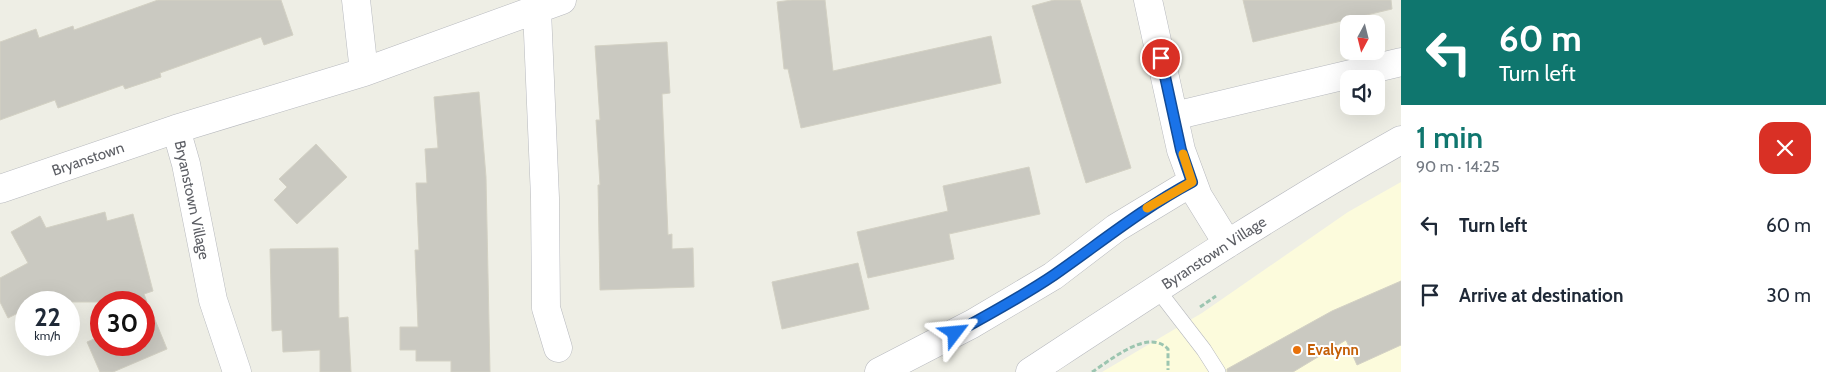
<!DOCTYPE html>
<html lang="en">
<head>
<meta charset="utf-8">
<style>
  body { margin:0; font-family:Cabin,sans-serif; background:#f2f2f3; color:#1f2937; height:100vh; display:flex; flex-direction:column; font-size:19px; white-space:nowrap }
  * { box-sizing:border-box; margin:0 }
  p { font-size:16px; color:#747a83 }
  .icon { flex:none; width:28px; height:28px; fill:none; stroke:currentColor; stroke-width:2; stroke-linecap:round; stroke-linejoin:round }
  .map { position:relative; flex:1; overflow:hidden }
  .details { display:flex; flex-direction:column; background:#fff; width:425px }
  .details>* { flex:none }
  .banner { background:#0f766e; color:#fff; overflow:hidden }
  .needle { width:32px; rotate:187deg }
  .buttons { position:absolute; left:1340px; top:15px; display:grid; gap:10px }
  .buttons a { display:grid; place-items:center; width:45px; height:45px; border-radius:10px; background:#fff; box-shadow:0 5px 20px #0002; font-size:25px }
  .speed { position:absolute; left:15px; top:291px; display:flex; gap:10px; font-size:25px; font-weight:700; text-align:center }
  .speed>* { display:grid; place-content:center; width:65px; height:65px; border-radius:50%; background:#fff; box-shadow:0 5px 20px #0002; line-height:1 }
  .speed small { font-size:12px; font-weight:400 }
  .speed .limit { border:8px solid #d22; background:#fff; color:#111 }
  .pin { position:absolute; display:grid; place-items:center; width:42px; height:42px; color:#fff; margin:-21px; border:2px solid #fff; border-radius:50%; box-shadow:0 1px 5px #0007 }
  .me { position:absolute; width:55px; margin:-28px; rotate:61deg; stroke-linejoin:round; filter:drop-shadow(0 0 4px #0008) }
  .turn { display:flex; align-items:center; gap:18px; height:105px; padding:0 15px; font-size:22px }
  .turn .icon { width:65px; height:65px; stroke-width:2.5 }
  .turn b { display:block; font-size:35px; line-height:42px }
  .round { display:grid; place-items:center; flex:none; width:52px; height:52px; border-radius:15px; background:#f2f2f3 }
  .overview { display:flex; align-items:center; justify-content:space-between; height:85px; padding:0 15px }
  h1 { font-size:30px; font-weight:600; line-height:38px; color:#0f766e }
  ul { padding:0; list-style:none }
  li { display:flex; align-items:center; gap:15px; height:70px; padding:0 15px }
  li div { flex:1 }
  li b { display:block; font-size:19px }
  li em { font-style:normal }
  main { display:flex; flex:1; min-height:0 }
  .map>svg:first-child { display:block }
  .commercial { fill:#fcfbdc }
  .building { fill:#cac9c1; stroke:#d3d1c4 }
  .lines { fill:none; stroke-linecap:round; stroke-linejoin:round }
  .lane-casing { stroke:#b7b9be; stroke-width:16 }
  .street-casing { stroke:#b7b9be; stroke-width:29 }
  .secondary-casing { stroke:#b6b8be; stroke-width:29 }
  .path { stroke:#9cc5b0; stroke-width:3; stroke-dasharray:5 2.5; stroke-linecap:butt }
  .lane { stroke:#fff; stroke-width:15 }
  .street { stroke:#fff; stroke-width:28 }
  .secondary { stroke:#fff; stroke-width:28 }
  .route-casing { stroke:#114b97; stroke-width:12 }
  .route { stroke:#1a73e8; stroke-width:9 }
  .slow { stroke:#f59e0b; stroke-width:9 }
  .food-dot { fill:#e8710a; stroke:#fff; stroke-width:2 }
  .labels { text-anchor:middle; stroke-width:4; stroke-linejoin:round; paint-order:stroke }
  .street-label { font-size:15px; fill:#5d5f65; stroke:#fff }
  .food-label { font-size:15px; font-weight:bold; fill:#c56008; stroke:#fff; text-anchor:start }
</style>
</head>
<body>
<main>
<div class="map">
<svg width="1401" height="372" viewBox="0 0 1401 372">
  <rect width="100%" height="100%" fill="#eeeee5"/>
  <path class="commercial" d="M1401,182V372H1102L1202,313L1348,212Z"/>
  <path class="building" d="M158,0H281L293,35L264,45L261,37L160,73L161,77L125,89L123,85L58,108L55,100L0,120V42L36,29L39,38L73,26L74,30Z
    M792,0H825L833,71L991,36L1001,83L801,128L788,69H784L777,2Z
    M1054,0H1080L1131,168L1086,183L1032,6Z
    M1243,0H1391L1392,9L1253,42Z
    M667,42L670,93L662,94L668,235L672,234V249L693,248L694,287L600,290L598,185H600L596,120H600L595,46Z
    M479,92L486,177L490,372H451V361H416V350H400V327H418L415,250H419L416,183H427L425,149L438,148L434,97Z
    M316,144L347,177L297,224L274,200L287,187L279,179Z
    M1029,167L1040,214L949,234L954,259L868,278L857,232L948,211L943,186Z
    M105,212L107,221L133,214L153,291L144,294L147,302H26V309L8,318L0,302V278L28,263L11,232L40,216L46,228Z
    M338,248L339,318L348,317L351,372H320V350L283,352L282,330L272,331L270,249Z
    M858,263L869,309L782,329L772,282Z
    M1401,281V345L1357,365L1346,340L1293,372H1227V369L1332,311Z
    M153,315L167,349L113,372H100L87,342L101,336V345H144V318Z"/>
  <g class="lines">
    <defs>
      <path id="lane" d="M1157,289L1204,350L1218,372"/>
      <path id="street" d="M356,0L364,72
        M1148,0L1181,150L1198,196L1227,243
        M537,10L545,198L546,308L558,348
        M1174,116L1401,62
        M176,129L186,164L213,300L237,372
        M0,189L176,129L364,72L562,0
        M879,372L972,324L1053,276L1116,228L1192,182"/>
      <path id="secondary" d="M1030,372C1152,292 1274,211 1401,140"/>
    </defs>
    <use href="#lane" class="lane-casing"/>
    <use href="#street" class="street-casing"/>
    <use href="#secondary" class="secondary-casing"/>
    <path class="path" d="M1200,307L1216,296
      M1092,372C1111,360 1148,328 1168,349V370"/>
    <use href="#lane" class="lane"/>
    <use href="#street" class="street"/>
    <use href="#secondary" class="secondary"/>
  </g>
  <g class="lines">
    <defs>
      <path id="route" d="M955,333C988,315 1023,296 1054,275C1100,243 1143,208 1192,182L1181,150L1161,58"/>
    </defs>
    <use href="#route" class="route-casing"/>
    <use href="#route" class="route"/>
    <path class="slow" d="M1147,208L1192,182L1183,154"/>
  </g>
  <circle class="food-dot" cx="1297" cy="350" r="5"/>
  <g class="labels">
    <g class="street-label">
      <text transform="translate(88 159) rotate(-19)" y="5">Bryanstown</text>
      <text transform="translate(192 200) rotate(78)" y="5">Bryanstown Village</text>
      <text transform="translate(1214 253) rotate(-33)" y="5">Byranstown Village</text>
    </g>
    <g class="food-label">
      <text x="1307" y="355">Evalynn</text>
    </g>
  </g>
</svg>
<div class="buttons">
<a><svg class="needle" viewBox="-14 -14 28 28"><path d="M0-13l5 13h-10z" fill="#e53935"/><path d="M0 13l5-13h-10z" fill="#747a83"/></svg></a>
<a><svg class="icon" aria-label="sound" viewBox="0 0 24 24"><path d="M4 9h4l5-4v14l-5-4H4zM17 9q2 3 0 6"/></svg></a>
</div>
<div class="speed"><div>22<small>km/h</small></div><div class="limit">30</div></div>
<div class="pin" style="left:1161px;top:58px;background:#d93025"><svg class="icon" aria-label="arrive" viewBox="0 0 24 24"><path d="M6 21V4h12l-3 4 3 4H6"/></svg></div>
<svg class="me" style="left:955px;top:333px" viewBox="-20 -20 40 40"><path d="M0-17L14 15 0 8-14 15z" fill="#1a73e8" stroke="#fff" stroke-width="4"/></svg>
</div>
<section class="details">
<div class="banner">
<div class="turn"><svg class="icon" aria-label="left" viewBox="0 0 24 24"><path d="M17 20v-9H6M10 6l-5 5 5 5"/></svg><div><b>60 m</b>Turn left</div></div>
</div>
<div class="overview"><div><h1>1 min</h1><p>90 m · 14:25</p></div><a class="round" style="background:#d93025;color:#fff"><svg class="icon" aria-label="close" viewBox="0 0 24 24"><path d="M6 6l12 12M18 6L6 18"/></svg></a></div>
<ul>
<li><svg class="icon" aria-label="left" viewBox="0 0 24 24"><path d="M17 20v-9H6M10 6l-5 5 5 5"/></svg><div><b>Turn left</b></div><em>60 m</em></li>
<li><svg class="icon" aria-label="arrive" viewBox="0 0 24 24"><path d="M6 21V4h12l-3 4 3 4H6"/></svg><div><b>Arrive at destination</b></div><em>30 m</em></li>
</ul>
</section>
</main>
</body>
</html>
